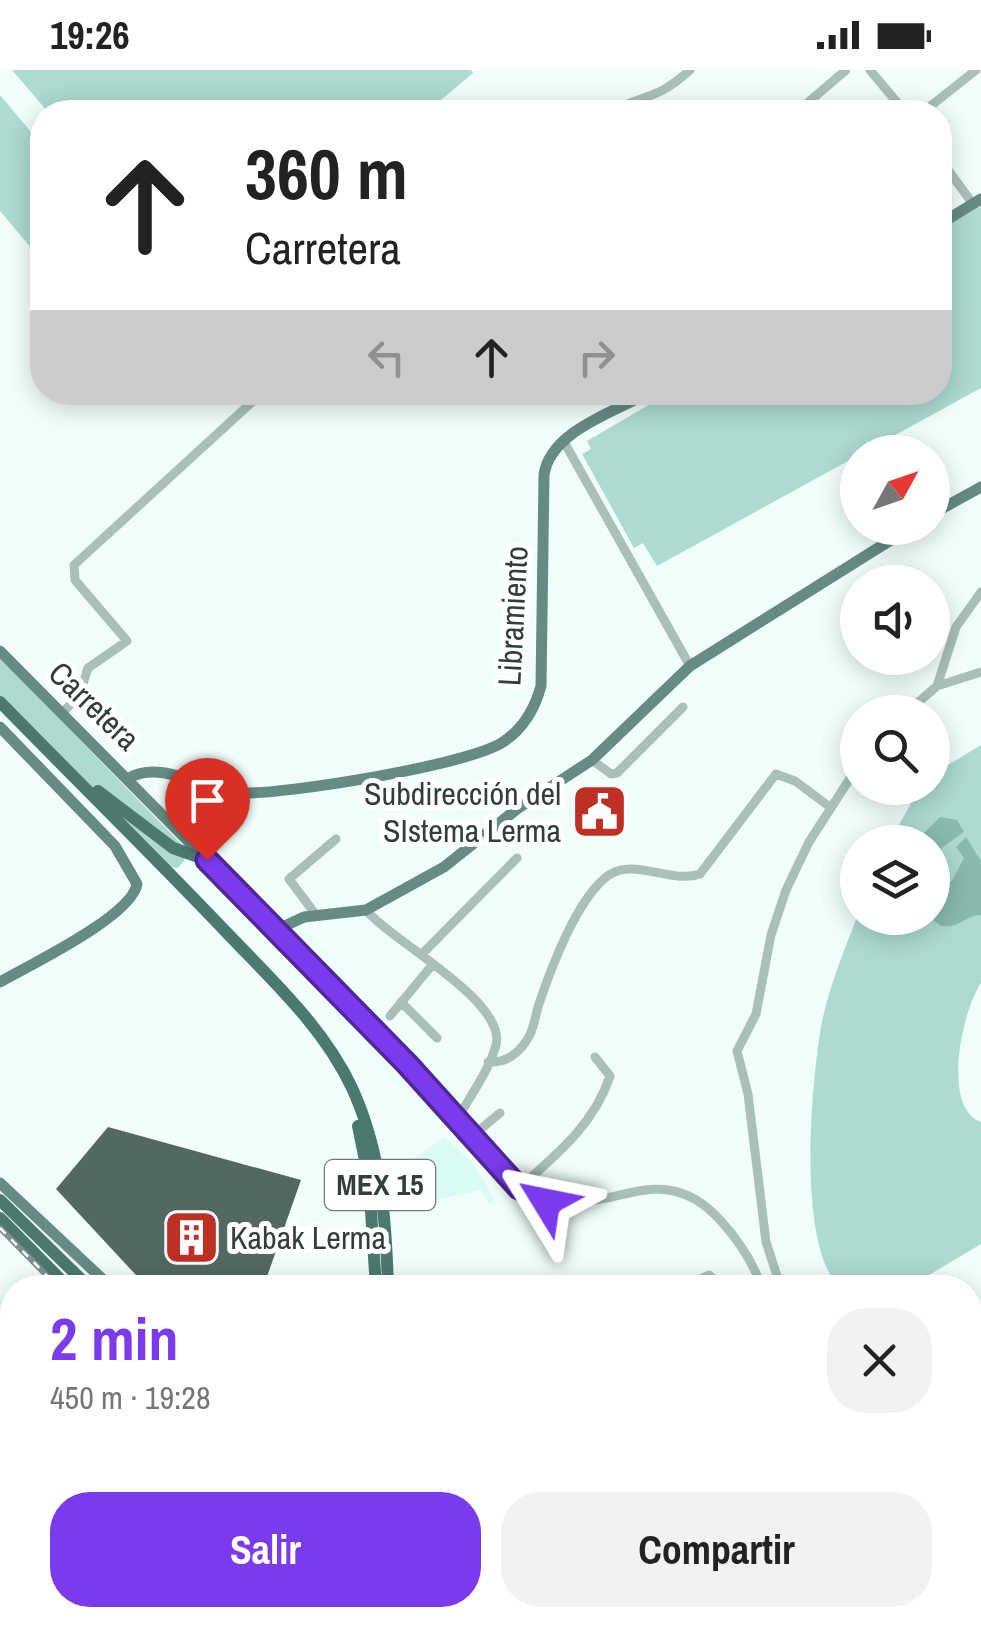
<!DOCTYPE html>
<html lang="es">
<head>
<meta charset="utf-8">
<style>
  body { margin:0; font-family:"Archivo Narrow",sans-serif; background:#f2f2f2; color:#222; height:100vh; display:flex; flex-direction:column; font-size:38px; white-space:nowrap }
  * { box-sizing:border-box; margin:0 }
  p { font-size:32px; color:#767676 }
  .icon { flex:none; width:55px; height:55px; fill:none; stroke:currentColor; stroke-width:2; stroke-linecap:round; stroke-linejoin:round }
  .map { position:relative; flex:1; overflow:hidden }
  .sheet { position:absolute; left:0px; top:1205px; width:982px; height:352px; display:flex; flex-direction:column; background:#fff; border-radius:40px 40px 0 0; box-shadow:0 5px 25px #0003 }
  .sheet>* { flex:none }
  .guide { position:absolute; left:30px; top:30px; width:922px; height:305px; border-radius:40px; box-shadow:0 5px 25px #0003; background:#fff; color:#222; overflow:hidden }
  .needle { width:65px; rotate:50deg }
  .controls { position:absolute; left:840px; top:365px; display:grid; gap:20px }
  .controls a { display:grid; place-items:center; width:110px; height:110px; border-radius:50%; background:#fff; box-shadow:0 5px 25px #0003; font-size:50px }
  .pin { position:absolute; display:grid; place-items:center; width:85px; height:85px; color:#fff; margin:-102px -42px; border-radius:50% 50% 50% 0; rotate:-45deg; box-shadow:0 0 10px #0007 }
  .pin .icon { rotate:45deg }
  .me { position:absolute; width:110px; margin:-55px; rotate:305deg; stroke-linejoin:round; filter:drop-shadow(0 0 8px #0008) }
  .turn { display:flex; align-items:center; gap:35px; height:210px; padding:0 50px; font-size:45px }
  .turn .icon { width:130px; height:130px; stroke-width:2.5 }
  .turn b { display:block; font-size:70px; line-height:85px }
  .lanes { display:flex; align-items:center; height:95px; padding:0 50px; background:#0003; justify-content:center; gap:50px; direction:ltr }
  .lanes .off { opacity:.35 }
  .round { display:grid; place-items:center; flex:none; width:105px; height:105px; border-radius:40px; background:#f2f2f2 }
  .head { display:flex; align-items:center; justify-content:space-between; height:170px; padding:0 50px }
  h1 { font-size:60px; font-weight:800; line-height:75px; color:#7c3aed }
  .action { display:flex; gap:20px; margin-top:auto; padding:20px 50px }
  .action a { flex:1; height:115px; border-radius:40px; background:#7c3aed; color:#fff; font-size:40px; font-weight:800; line-height:115px; text-align:center }
  .action a+a { background:#f2f2f2; color:#222 }
  .status { display:flex; justify-content:space-between; align-items:center; height:70px; padding:0 50px; background:#fff; direction:ltr }
  .status svg { height:28px; fill:currentColor }
  .map>svg:first-child { display:block }
  .built { fill:#dafbf4 }
  .green { fill:#addbd0 }
  .water { fill:#8abaaf }
  .building { fill:#536863 }
  .lines { fill:none; stroke-linecap:round; stroke-linejoin:round }
  .minor { stroke:#aabfba; stroke-width:9 }
  .major { stroke:#658b83; stroke-width:11 }
  .highway { stroke:#4b796f; stroke-width:12 }
  .rail-casing { stroke:#828e8a; stroke-width:6 }
  .rail { stroke:#fff; stroke-width:2.5; stroke-dasharray:8; stroke-linecap:butt }
  .route-casing { stroke:#51269a; stroke-width:25 }
  .route { stroke:#7c3aed; stroke-width:18 }
  .labels { text-anchor:middle; stroke-width:10; stroke-linejoin:round; paint-order:stroke }
  .shield { fill:#fff; stroke:#707775; stroke-width:2.5 }
  .shield-label { font-size:30px; font-weight:bold; fill:#333d3a }
  .street-label { font-size:32px; fill:#333d3a; stroke:#fff }
  .poi-label { font-size:32px; fill:#333d3a; stroke:#fff; text-anchor:end }
</style>
</head>
<body>
<div class="status"><b>19:26</b><svg viewBox="0 0 49 12"><path d="M0 12V9h3v3zM5 12V6h3v6zM10 12V3h3v9zM15 12V0h3v12zM26 1h20v11H26zM47 4h2v5h-2z"/></svg></div>
<div class="map">
<svg width="981" height="1557" viewBox="0 0 981 1557">
  <rect width="100%" height="100%" fill="#f1fffb"/>
  <path class="built" d="M445,1067L473,1093L495,1130L490,1133L480,1120L424,1133L401,1097Z"/>
  <path class="green" d="M12,0H471L473,3L427,42H48Z
    M0,25L42,75V191L0,141Z
    M981,136V318L657,496L643,473L634,478L582,384L591,379L587,371L669,323L940,322V160Z
    M0,588L185,778L184,791L178,798L170,797L69,700L0,625Z
    M981,675V913C962,941 941,1038 981,1052V1174L909,1217L840,1218C797,1175 811,1021 820,963C826,924 843,884 857,847L932,848V772H889L920,718H932L935,703Z"/>
  <path class="water" d="M940,747L957,750L964,762L933,784L932,772H920L921,766Z
    M966,767L981,791V845C966,845 959,859 941,856L931,848L933,786L940,810L952,811L964,788L956,777Z"/>
  <path class="building" d="M108,1057L301,1110L263,1218H148L56,1119Z
    M495,1545H562L564,1557H511L509,1549L496,1551Z"/>
  <g class="lines">
    <path class="minor" d="M870,0L905,42
      M798,41L846,0
      M619,42L620,37C654,23 659,27 690,0
      M923,42L976,0
      M940,89L973,134
      M563,370L690,596
      M937,616L956,557L981,522
      M907,642L937,616L981,602
      M61,644L79,626L88,598L127,571L75,510L74,495L263,322
      M592,690L611,704L617,703L683,637
      M366,840C391,871 507,931 496,975C489,1001 469,1028 456,1051
      M316,845L289,809L336,769
      M276,860L519,1118C598,1166 653,1075 721,1151C740,1172 753,1192 762,1218
      M421,885L517,788
      M401,932L437,968
      M390,946L433,894
      M488,992C505,993 518,984 527,970C534,960 535,946 539,934C551,898 578,826 609,805C635,788 671,814 700,804L776,704L795,711L830,737
      M471,1067L500,1043
      M519,1118C556,1085 594,1055 610,1006L595,987
      M680,1218L709,1205L724,1218
      M781,1218L766,1172L748,1024L737,981L756,944L771,865L786,820L809,772L858,696
      M970,1251L981,1242
      M970,1282L981,1271
      M970,1441L981,1426
      M812,1545L814,1557
      M925,1545L935,1557
      M975,1557L981,1550"/>
    <path class="major" d="M940,154L981,129
      M932,444L981,417
      M0,581L276,860L304,847L366,840L444,797L517,739L592,690L690,596L910,458
      M0,657L115,776L137,814C132,846 30,895 0,912
      M129,708C162,689 205,721 239,723C284,725 468,695 503,672C523,659 535,638 541,616L544,405C550,361 615,342 650,322
      M0,1113L112,1218
      M28,1215L32,1218
      M0,1505L12,1522
      M29,1545L37,1557
      M184,1557L190,1545"/>
    <path class="highway" d="M0,632C76,710 154,786 229,865C273,911 324,958 352,1018C381,1081 386,1149 388,1218
      M98,721L173,778L207,790
      M358,1056L369,1110L376,1218
      M0,1130L90,1218
      M0,1148L69,1218
      M325,1545L333,1557
      M340,1545L348,1557
      M402,1545L406,1557
      M416,1545L419,1557"/>
    <defs>
      <path id="rail" d="M0,1158L59,1218
        M321,1545L329,1557"/>
    </defs>
    <use href="#rail" class="rail-casing"/>
    <use href="#rail" class="rail"/>
  </g>
  <g class="lines">
    <defs>
      <path id="route" d="M207,790L407,994L519,1118L546,1132"/>
    </defs>
    <use href="#route" class="route-casing"/>
    <use href="#route" class="route"/>
  </g>
  <defs>
    <symbol id="civic-square" viewBox="-11 -11 22 22"><rect x="-9" y="-9" width="18" height="18" rx="4" fill="#be3024" stroke="#fff"/><path d="M-.6-6.5H3V-4.5H.6V-3L4-1V1h2V6H-6V1h2V-1L-.6-3ZM-1.2 2.5V6h2.4V2.5Z" fill="#fff"/></symbol>
    <symbol id="building-square" viewBox="-11 -11 22 22"><rect x="-9" y="-9" width="18" height="18" rx="4" fill="#be3024" stroke="#fff"/><path d="M-4-6H4V6H1V3H-1V6H-4ZM-2.5-4.3h1.7v1.8h-1.7ZM.8-4.3h1.7v1.8H.8ZM-2.5-1h1.7V.8h-1.7ZM.8-1h1.7V.8H.8Z" fill="#fff"/></symbol>
  </defs>
  <g fill-rule="evenodd">
    <use href="#civic-square" x="568" y="710" width="63" height="63"/>
    <use href="#building-square" x="160" y="1136" width="63" height="63"/>
  </g>
  <g class="labels">
    <rect class="shield" x="325" y="1090" width="110" height="50" rx="8"/>
    <g class="shield-label">
      <text x="380" y="1125">MEX 15</text>
    </g>
    <g class="street-label">
      <text transform="translate(513 546) rotate(-87)" y="11">Libramiento</text>
      <text transform="translate(94 636) rotate(44)" y="11">Carretera</text>
    </g>
    <g class="poi-label">
      <text x="561" y="735">Subdirección del<tspan x="561" dy="37">SIstema Lerma</tspan></text>
      <text x="230" y="1179" text-anchor="start">Kabak Lerma</text>
    </g>
  </g>
</svg>
<div class="controls">
<a><svg class="needle" viewBox="-14 -14 28 28"><path d="M0-13l5 13h-10z" fill="#e53935"/><path d="M0 13l5-13h-10z" fill="#767676"/></svg></a>
<a><svg class="icon" aria-label="sound" viewBox="0 0 24 24"><path d="M4 9h4l5-4v14l-5-4H4zM17 9q2 3 0 6"/></svg></a>
<a><svg class="icon" aria-label="search" viewBox="0 0 24 24"><circle cx="10" cy="10" r="6"/><path d="M15 15l6 6"/></svg></a>
<a><svg class="icon" aria-label="layers" viewBox="0 0 24 24"><path d="M12 4l9 5-9 5-9-5zM3 14l9 5 9-5"/></svg></a>
</div>
<div class="pin" style="left:207px;top:790px;background:#d93025"><svg class="icon" aria-label="arrive" viewBox="0 0 24 24"><path d="M6 21V4h12l-3 4 3 4H6"/></svg></div>
<svg class="me" style="left:546px;top:1132px" viewBox="-20 -20 40 40"><path d="M0-17L14 15 0 8-14 15z" fill="#7c3aed" stroke="#fff" stroke-width="4"/></svg>
<div class="guide">
<div class="turn"><svg class="icon" aria-label="ahead" viewBox="0 0 24 24"><path d="M12 20V5M6 11l6-6 6 6"/></svg><div><b>360 m</b>Carretera</div></div>
<div class="lanes"><svg class="icon off" aria-label="left" viewBox="0 0 24 24"><path d="M17 20v-9H6M10 6l-5 5 5 5"/></svg><svg class="icon" aria-label="ahead" viewBox="0 0 24 24"><path d="M12 20V5M6 11l6-6 6 6"/></svg><svg class="icon off" aria-label="right" viewBox="0 0 24 24"><path d="M7 20v-9h11M14 6l5 5-5 5"/></svg></div>
</div>
<section class="sheet">
<div class="head"><div><h1>2 min</h1><p>450 m · 19:28</p></div><a class="round"><svg class="icon" aria-label="close" viewBox="0 0 24 24"><path d="M6 6l12 12M18 6L6 18"/></svg></a></div>
<div class="action"><a>Salir</a><a>Compartir</a></div>
</section>
</div>
</body>
</html>
